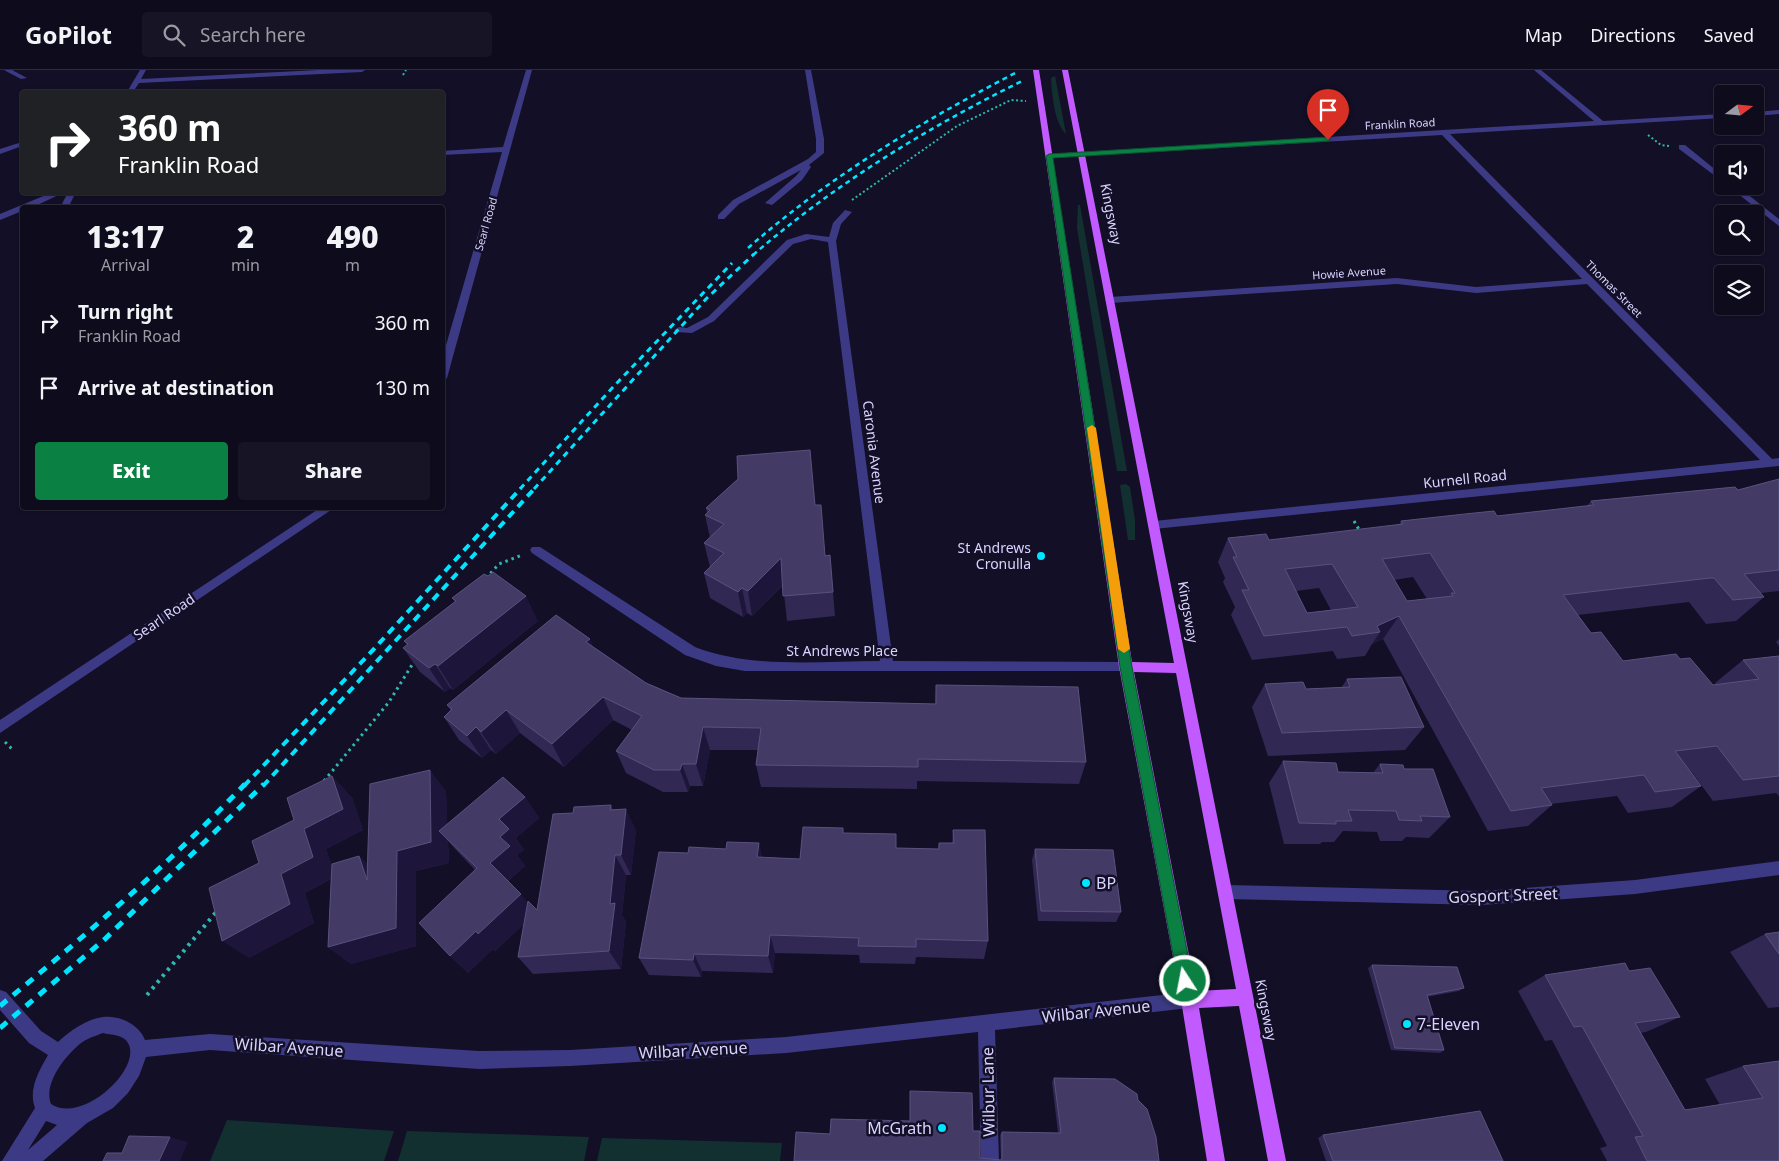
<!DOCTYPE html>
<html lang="en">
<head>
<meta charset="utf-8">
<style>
  body { margin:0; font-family:"Noto Sans",sans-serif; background:#171425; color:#f1f3f6; height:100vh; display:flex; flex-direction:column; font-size:19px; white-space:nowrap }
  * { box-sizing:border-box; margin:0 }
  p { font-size:16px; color:#9b9ba3 }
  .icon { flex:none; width:28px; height:28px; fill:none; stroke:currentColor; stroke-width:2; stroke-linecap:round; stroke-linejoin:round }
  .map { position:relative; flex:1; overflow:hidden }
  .sheet { position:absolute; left:20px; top:135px; width:425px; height:305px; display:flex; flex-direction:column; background:#0e0b1c; border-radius:5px; box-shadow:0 1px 4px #0004,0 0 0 1px #2e2b3b }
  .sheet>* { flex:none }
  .hud { position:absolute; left:20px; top:20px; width:425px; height:105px; border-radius:5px; box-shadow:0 1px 4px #0004,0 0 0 1px #2e2b3b; background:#202124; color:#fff; overflow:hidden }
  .needle { width:32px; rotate:74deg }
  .tools { position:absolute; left:1714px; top:15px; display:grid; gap:10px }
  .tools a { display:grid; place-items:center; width:50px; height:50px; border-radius:5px; background:#0e0b1c; box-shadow:0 1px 4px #0004,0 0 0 1px #2e2b3b; font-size:25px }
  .pin { position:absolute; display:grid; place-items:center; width:42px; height:42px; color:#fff; margin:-51px -21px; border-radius:50% 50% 50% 0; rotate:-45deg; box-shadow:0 0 5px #0007 }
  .pin .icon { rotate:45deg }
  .me { position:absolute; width:55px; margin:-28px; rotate:349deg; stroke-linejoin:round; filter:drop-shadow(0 0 4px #0008) }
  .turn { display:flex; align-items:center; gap:18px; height:105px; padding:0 15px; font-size:22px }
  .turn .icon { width:65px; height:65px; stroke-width:2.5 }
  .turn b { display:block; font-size:35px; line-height:42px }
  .eta { display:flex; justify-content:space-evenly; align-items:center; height:85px; text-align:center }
  .eta b { font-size:30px; font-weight:800; line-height:35px }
  .button { display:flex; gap:10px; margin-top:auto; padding:10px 15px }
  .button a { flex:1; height:58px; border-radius:5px; background:#0b8043; color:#fff; font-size:20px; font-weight:800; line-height:58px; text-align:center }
  .button a+a { background:#171425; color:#f1f3f6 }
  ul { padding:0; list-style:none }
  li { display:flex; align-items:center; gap:15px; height:65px; padding:0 15px }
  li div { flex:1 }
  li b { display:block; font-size:19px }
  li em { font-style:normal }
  header { display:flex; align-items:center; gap:30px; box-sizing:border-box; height:70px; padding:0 25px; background:#0e0b1c; border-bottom:1px solid #2e2b3b }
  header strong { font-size:24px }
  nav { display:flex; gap:28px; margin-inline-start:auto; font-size:18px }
  .search { width:350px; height:45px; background:#171425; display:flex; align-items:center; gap:12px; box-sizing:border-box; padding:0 18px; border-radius:5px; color:#9b9ba3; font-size:19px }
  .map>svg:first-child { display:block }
  .green { fill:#12302f }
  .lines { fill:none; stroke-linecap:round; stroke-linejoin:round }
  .path-far2 { stroke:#2fb8b0; stroke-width:2; stroke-dasharray:2 2.5; stroke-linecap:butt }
  .path-far1 { stroke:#2fb8b0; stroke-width:3; stroke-dasharray:2.5 4; stroke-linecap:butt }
  .path { stroke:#2fb8b0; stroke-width:4; stroke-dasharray:3 5; stroke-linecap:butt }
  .minor { fill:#3d3a85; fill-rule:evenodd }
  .major { fill:#c25bff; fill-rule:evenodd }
  .rail-far3 { stroke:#00e5ff; stroke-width:2.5; stroke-dasharray:5 4; stroke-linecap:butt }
  .rail-far2 { stroke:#00e5ff; stroke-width:3; stroke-dasharray:6 5; stroke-linecap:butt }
  .rail-far1 { stroke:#00e5ff; stroke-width:4; stroke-dasharray:8 6; stroke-linecap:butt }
  .rail { stroke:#00e5ff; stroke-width:5; stroke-dasharray:9 8; stroke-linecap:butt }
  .wall { fill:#312854; fill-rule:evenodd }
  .shaded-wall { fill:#1d163a }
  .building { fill:#433a66; stroke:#5a527e; fill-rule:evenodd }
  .route { fill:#0b8043; stroke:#07532c }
  .slow { fill:#f59e0b }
  .poi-dot { fill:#00e5ff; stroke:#130f26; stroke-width:2 }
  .labels { text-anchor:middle; stroke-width:5; stroke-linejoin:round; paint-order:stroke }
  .far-street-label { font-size:11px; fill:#d9d4ff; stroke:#130f26 }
  .street-label { font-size:14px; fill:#d9d4ff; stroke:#130f26 }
  .poi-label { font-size:14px; fill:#d9d4ff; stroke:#130f26; text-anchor:end }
  .near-poi-label { font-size:16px; fill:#d9d4ff; stroke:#130f26; text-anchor:start }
  .near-street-label { font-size:16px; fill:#d9d4ff; stroke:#130f26 }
</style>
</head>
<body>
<header>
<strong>GoPilot</strong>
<div class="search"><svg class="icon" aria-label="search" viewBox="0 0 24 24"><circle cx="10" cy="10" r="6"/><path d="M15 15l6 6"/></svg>Search here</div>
<nav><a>Map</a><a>Directions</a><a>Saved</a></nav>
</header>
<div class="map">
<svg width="1779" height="1091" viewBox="0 0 1779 1091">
  <rect width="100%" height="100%" fill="#130f26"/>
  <path class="green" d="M1055,6L1066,64C1054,53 1052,24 1051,8Z
    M1078,135H1080L1127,401H1117L1077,158Z
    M1126,414L1130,417L1135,450V470H1128L1120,415Z
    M227,1050L394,1061L384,1091H210Z
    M407,1061L589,1067L584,1091H398Z
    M602,1068L782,1073L780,1091H597Z"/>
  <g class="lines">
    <path class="path-far2" d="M403,5L406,0
      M1648,65L1661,75L1669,76
      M852,130L957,56L1011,30L1026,31"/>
    <path class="path-far1" d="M1354,451L1361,463
      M486,508L499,494L522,485
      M5,672L12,679
      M324,711L389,632L415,590"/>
    <path class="path" d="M147,925L217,841"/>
    <path class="minor" d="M4,0H12L27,8L21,9Z
      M140,0H146L141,9L319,0H365L362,2L139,13L133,22H127Z
      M526,0H532L447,308L442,311V289L502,82L442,85V81L503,77Z
      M805,0H811L824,69V83L809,95L811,97L802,110L772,135L765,133L796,106L801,100L739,134L724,149H718V145L733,130L808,89L816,82V69Z
      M1534,0H1541L1603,51L1722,44V48L1450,64L1772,389L1779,388V396L1154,459L1150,458L1148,455L1150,452L1154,451L1760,390L1587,214L1476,223L1397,214L1110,233L1105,230L1110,227L1397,208L1476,217L1582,209L1442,65L1049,88L1045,86L1049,84L1594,51Z
      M1779,40V44L1755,46V42Z
      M22,72V76L0,84V79Z
      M1679,75H1685L1722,105V111L1679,79Z
      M1728,116H1737L1779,149V156Z
      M53,122H65L31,138H22V141L0,150V144Z
      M68,122H76L68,138H60Z
      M845,140L852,142L841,154L836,171L893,591L1126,592L1131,593L1133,597L1131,601H745L716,596L685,585L532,483L530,480L532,477H540L695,577C751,599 820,591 880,591L828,172L811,169L793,174L714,251L692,263L676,262L674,260L679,257L687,258L708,247L787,170L806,164L829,167L833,153Z
      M320,438H334L0,663V650Z
      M1779,791V805L1635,824L1482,835L1226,829L1221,827L1218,822L1221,817L1226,815L1482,821L1635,810Z
      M0,920L6,922L41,961L58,972C70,961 86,949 103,947C119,945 139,954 145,970L210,964L479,981L570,980L786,967L1189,922L1195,924L1197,930L1195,936L1189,938L995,960L999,1091H981L978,962L786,983L570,996L479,999L210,980L146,987L139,1006L128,1023L113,1038L87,1053L43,1091H2L35,1038C28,1019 39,1001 48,985L29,973L0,940ZM103,963C111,965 123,964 128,973C143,998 82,1055 51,1034C43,1013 66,985 81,973C88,968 95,966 103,963ZM46,1051L57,1055L28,1080Z"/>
    <path class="major" d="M1033,0H1039L1132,592L1174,593L1062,0H1068L1286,1091H1268L1239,936L1199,938L1225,1091H1207L1181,930L1119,597ZM1134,602L1176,603L1236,919L1196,921Z"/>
    <path class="rail-far3" d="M748,178C830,106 921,52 1017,2
      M753,185C835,114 925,59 1022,11"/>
    <path class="rail-far2" d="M520,419L614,316L732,193
      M534,419L706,229L754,184"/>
    <path class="rail-far1" d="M244,716L373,580L521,418
      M263,716L535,418"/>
    <path class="rail" d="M0,936C85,866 169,794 245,714
      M0,958L105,869L264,714"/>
  </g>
  <path class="wall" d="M1779,409V521L1761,523L1764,527L1736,551L1706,554L1689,532L1578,545L1591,563L1623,591L1680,589L1713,615L1716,614L1715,613L1743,590L1779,586V726L1776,723L1713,731L1688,697L1701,716L1672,737L1628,743L1617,726L1551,734L1552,735L1528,756L1488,761L1383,569L1372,574L1365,586L1337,589L1333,581L1252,590L1231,545L1235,537L1223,512L1225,508L1218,492L1228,468L1269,470L1399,455L1401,451L1497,446L1587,436L1591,431L1738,420ZM1413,507L1427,529L1407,531L1394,510ZM1319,518L1331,540L1307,543L1296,521Z
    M815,435L833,522L835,546L787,551L783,515L752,546L747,543L743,547L710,528L704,503L710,497L704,473L710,468L705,445L707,443L706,438Z
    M452,528L538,551L453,620L450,618L445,622L420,602L403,578L407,575L404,571L455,532Z
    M1779,569V576L1776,572Z
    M593,577L646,613L681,628L935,634L936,615L1086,692L1079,714L917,711V719L761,717L756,695L758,680H710L703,716H690L688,722H663L626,703L616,681L632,660L613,650L564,697L520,663L496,684L491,680L482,688L459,670L444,647L451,641L447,635Z
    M1347,609L1424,657L1405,680L1268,686L1252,637L1265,614L1306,619L1341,618Z
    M1283,691L1338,702L1373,703L1380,694L1404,699L1450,747L1429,768L1406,767L1402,771H1380L1377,762L1343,761L1334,772H1322L1320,774H1284L1269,713Z
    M332,706L352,728L363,760L326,779L332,796L359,786L368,795L446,721L447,754L525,727L539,748L516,768L524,780L517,785L525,796L508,811L527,833L537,840L573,743L611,735L613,740L636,760L631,805H626L622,845L626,852L621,899L533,904L518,887L524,854L495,881L493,879L468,903L450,886L475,800L457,781L448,771L449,793L416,801V876L351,894L328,877L331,809L305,823L314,853L249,888L294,750Z
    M953,760L988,871L984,889L916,887L915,894L860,893L859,885L775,883L773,903L702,901L701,907L649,905L639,888L688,783L726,779L762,787L800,789L844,763L896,778L938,779L939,773H952Z
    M1035,779L1121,842L1116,852L1038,851L1032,790Z
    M1779,862V937L1768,938L1730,882L1765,864Z
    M1372,895L1464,918L1459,921L1427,927L1444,980L1440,983L1391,980L1368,898Z
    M1629,901L1680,947L1646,962L1640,963L1685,1040L1720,1035L1705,1009L1743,996L1779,991V1091H1607L1600,1078L1607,1076L1552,970L1545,971L1518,921L1545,905Z
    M1054,1008L1138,1030L1159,1091H794L830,1064L973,1061L980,1088L1001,1090L1000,1065L1002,1062L1058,1063L1052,1012Z
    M1323,1065L1503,1091H1326L1318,1068Z"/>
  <path class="shaded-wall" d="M781,488L784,513L752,546L748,521Z
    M742,518L747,543L743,547L738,522Z
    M526,526L538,551L453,620L438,596Z
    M1399,546L1383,569L1372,574L1380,562L1377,556Z
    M590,569L600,593L586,572Z
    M435,594L450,618L445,622L429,598Z
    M603,627L613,650L564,697L552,674Z
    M506,640L520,663L496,684L481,662Z
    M476,657L491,680L482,688L467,666Z
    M703,657L710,680L703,716L696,694Z
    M682,694L690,716L688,722L680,700Z
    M430,700L446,721L448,769L439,761L448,771L449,793L416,801V876L351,894L328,877L397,781Z
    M332,706L352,728L363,760L326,779L336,806L305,823L314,853L249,888L222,871L281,804Z
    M525,727L539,748L516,768L524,780L517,785L525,796L505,813L490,793L500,767L499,749Z
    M626,739L636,760L631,805L621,785Z
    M759,773L764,793L757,787Z
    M615,785L626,805L622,845L626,852L621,899L609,881L610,834Z
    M359,786L380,806L367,810Z
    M521,824L536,843L495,881L478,864Z
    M476,861L493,879L468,903L450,886Z
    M770,865L775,883L773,903L768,886Z
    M694,884L702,901L701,907L693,890Z
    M170,1067L188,1072L180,1091H159Z"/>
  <path class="building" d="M810,380L815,435H821L825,486L830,485L833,522L783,526L781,488L748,521L742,518L738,522L704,503L724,483L704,473L724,454L705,445L710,440L706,438L738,409L737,386Z
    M1779,409V500L1744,504L1764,527L1733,530L1714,508H1710L1563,525L1591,563L1601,562L1623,591L1676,584L1680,589L1690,588L1713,615L1759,609L1743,590L1779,586V706L1743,710L1717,676L1675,681L1701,716L1655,722L1644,705L1541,718L1552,735L1511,741L1399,546L1377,556L1380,562L1352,566L1347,557L1264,566L1242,520H1249L1233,487H1237L1228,468L1266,464L1269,470L1403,454L1401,451L1465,444L1494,441L1497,446L1594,435L1591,431L1735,417L1738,420ZM1430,483L1455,523H1451L1453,526L1407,531L1382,489ZM1332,494L1358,537L1307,543L1285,499Z
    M493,502L526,526L438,596L435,594L429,598L403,578L408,574L404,571L456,531L452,528L484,504L488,506Z
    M556,545L590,569L586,572L646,613L681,628L936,634V615L1078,617L1086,692L918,689V697L756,695L761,658L703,657L696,694H682L680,700H654L616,681L642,646L603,627L552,674L506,640L481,662L476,657L467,666L444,647L452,639L447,635Z
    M1401,607L1424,657L1282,663L1265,614L1303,612L1306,619L1350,617L1347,609Z
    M1283,691L1336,693L1338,702L1383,703L1380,694L1403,695L1404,699H1433L1450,747L1420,746L1422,751L1399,750L1396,741L1348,740L1352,751H1336V754L1299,753Z
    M430,700L431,772L397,781L396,858L328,877L332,794L359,786L367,810L370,714Z
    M332,706L343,739L304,759L313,787L281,804L290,834L222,871L209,818L259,793L252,771L294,750L287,728Z
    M503,707L525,727L499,749L509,759L500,767L510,776L490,793L521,824L478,864L476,861L450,886L419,853L477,798L439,761Z
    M611,735L610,740L626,739L621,785H615L610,834L615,833L609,881L518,887L528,831L537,840L553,744L573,743L574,737Z
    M803,757L843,758V763L896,764V778L939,779V773H954L953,760H985L988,871L916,869V877L858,876L859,868L770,865L768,886L694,884L693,890L639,888L659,782L688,783L689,777L726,779L727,772L759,773L757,787L800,789Z
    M1035,779L1113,780L1121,842L1041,841Z
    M1779,862V884L1765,864Z
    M1625,893L1629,901L1650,898L1680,947L1635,953L1685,1040L1763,1028L1743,996L1779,991V1091H1647L1635,1067L1643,1066L1582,956L1574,957L1545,905Z
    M1372,895L1457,897L1464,918L1427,925L1444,980L1395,978Z
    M1054,1008L1115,1009L1137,1024L1138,1030L1147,1039L1156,1067L1159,1091H794L796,1062L830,1064L831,1049L910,1051V1021L972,1023L973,1061H980V1088L1001,1090L1002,1088V1062L1061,1063Z
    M1480,1041L1503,1091H1333L1323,1065Z
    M129,1066L170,1067L159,1091H103L107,1083H122Z"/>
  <path class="route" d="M1328,67L1330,71L1053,88L1132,597L1193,911L1191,916L1185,918L1180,916L1178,911L1120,597L1046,86L1049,84Z"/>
  <path class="slow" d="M1092,355L1096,358L1130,579L1124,583L1118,579L1087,358Z"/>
  <g class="poi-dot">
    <circle cx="1041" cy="486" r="5"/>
    <circle cx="1086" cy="813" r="5"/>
    <circle cx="1407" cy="954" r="5"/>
    <circle cx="942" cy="1058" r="5"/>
  </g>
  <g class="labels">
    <g class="far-street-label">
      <text transform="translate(1400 54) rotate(-3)" y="4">Franklin Road</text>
      <text transform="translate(486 154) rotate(-74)" y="4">Searl Road</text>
      <text transform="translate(1349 203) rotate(-4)" y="4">Howie Avenue</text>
      <text transform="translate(1614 219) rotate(45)" y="4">Thomas Street</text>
    </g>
    <g class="street-label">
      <text transform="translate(1111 144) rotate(79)" y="5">Kingsway</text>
      <text transform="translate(874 382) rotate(83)" y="5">Caronia Avenue</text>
      <text transform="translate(1465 409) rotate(-6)" y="5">Kurnell Road</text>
      <text transform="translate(1188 542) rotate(80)" y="5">Kingsway</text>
      <text transform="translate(164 547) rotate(-34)" y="5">Searl Road</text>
      <text x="842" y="586">St Andrews Place</text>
      <text transform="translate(1266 940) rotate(79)" y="5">Kingsway</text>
    </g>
    <g class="poi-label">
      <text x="1031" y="483">St Andrews<tspan x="1031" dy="16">Cronulla</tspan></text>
    </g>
    <g class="near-poi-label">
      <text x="1096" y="819">BP</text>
      <text x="1417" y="960">7-Eleven</text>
      <text x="932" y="1064" text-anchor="end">McGrath</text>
    </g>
    <g class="near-street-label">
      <text transform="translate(1503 825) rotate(-2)" y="6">Gosport Street</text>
      <text transform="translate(1096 941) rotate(-6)" y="6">Wilbar Avenue</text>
      <text transform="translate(289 977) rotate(4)" y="6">Wilbar Avenue</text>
      <text transform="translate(693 980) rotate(-3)" y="6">Wilbar Avenue</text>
      <text transform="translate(988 1022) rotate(-91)" y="6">Wilbur Lane</text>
    </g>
  </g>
</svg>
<div class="tools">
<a><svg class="needle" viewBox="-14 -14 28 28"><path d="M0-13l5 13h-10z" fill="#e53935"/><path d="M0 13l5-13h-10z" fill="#9b9ba3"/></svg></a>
<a><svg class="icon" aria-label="sound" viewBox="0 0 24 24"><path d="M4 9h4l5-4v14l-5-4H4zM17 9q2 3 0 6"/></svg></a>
<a><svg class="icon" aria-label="search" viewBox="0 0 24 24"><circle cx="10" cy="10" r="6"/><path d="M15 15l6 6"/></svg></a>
<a><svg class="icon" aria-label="layers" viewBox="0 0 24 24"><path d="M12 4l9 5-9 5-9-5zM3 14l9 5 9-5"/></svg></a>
</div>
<div class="pin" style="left:1328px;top:70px;background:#d93025"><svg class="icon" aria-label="arrive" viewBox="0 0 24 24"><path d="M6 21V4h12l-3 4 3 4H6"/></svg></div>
<svg class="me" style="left:1185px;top:911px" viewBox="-20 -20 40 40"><circle r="17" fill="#0b8043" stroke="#fff" stroke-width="3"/><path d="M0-11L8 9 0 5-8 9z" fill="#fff"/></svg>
<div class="hud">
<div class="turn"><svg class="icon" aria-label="right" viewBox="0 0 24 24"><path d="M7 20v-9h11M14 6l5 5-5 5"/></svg><div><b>360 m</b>Franklin Road</div></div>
</div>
<section class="sheet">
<div class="eta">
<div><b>13:17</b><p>Arrival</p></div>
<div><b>2</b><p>min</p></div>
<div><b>490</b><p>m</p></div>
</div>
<ul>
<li><svg class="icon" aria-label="right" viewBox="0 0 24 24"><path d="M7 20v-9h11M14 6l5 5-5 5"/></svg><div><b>Turn right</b><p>Franklin Road</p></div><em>360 m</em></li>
<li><svg class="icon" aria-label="arrive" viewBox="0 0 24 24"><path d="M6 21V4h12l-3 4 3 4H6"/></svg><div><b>Arrive at destination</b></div><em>130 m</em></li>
</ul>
<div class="button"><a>Exit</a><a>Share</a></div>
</section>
</div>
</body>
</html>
